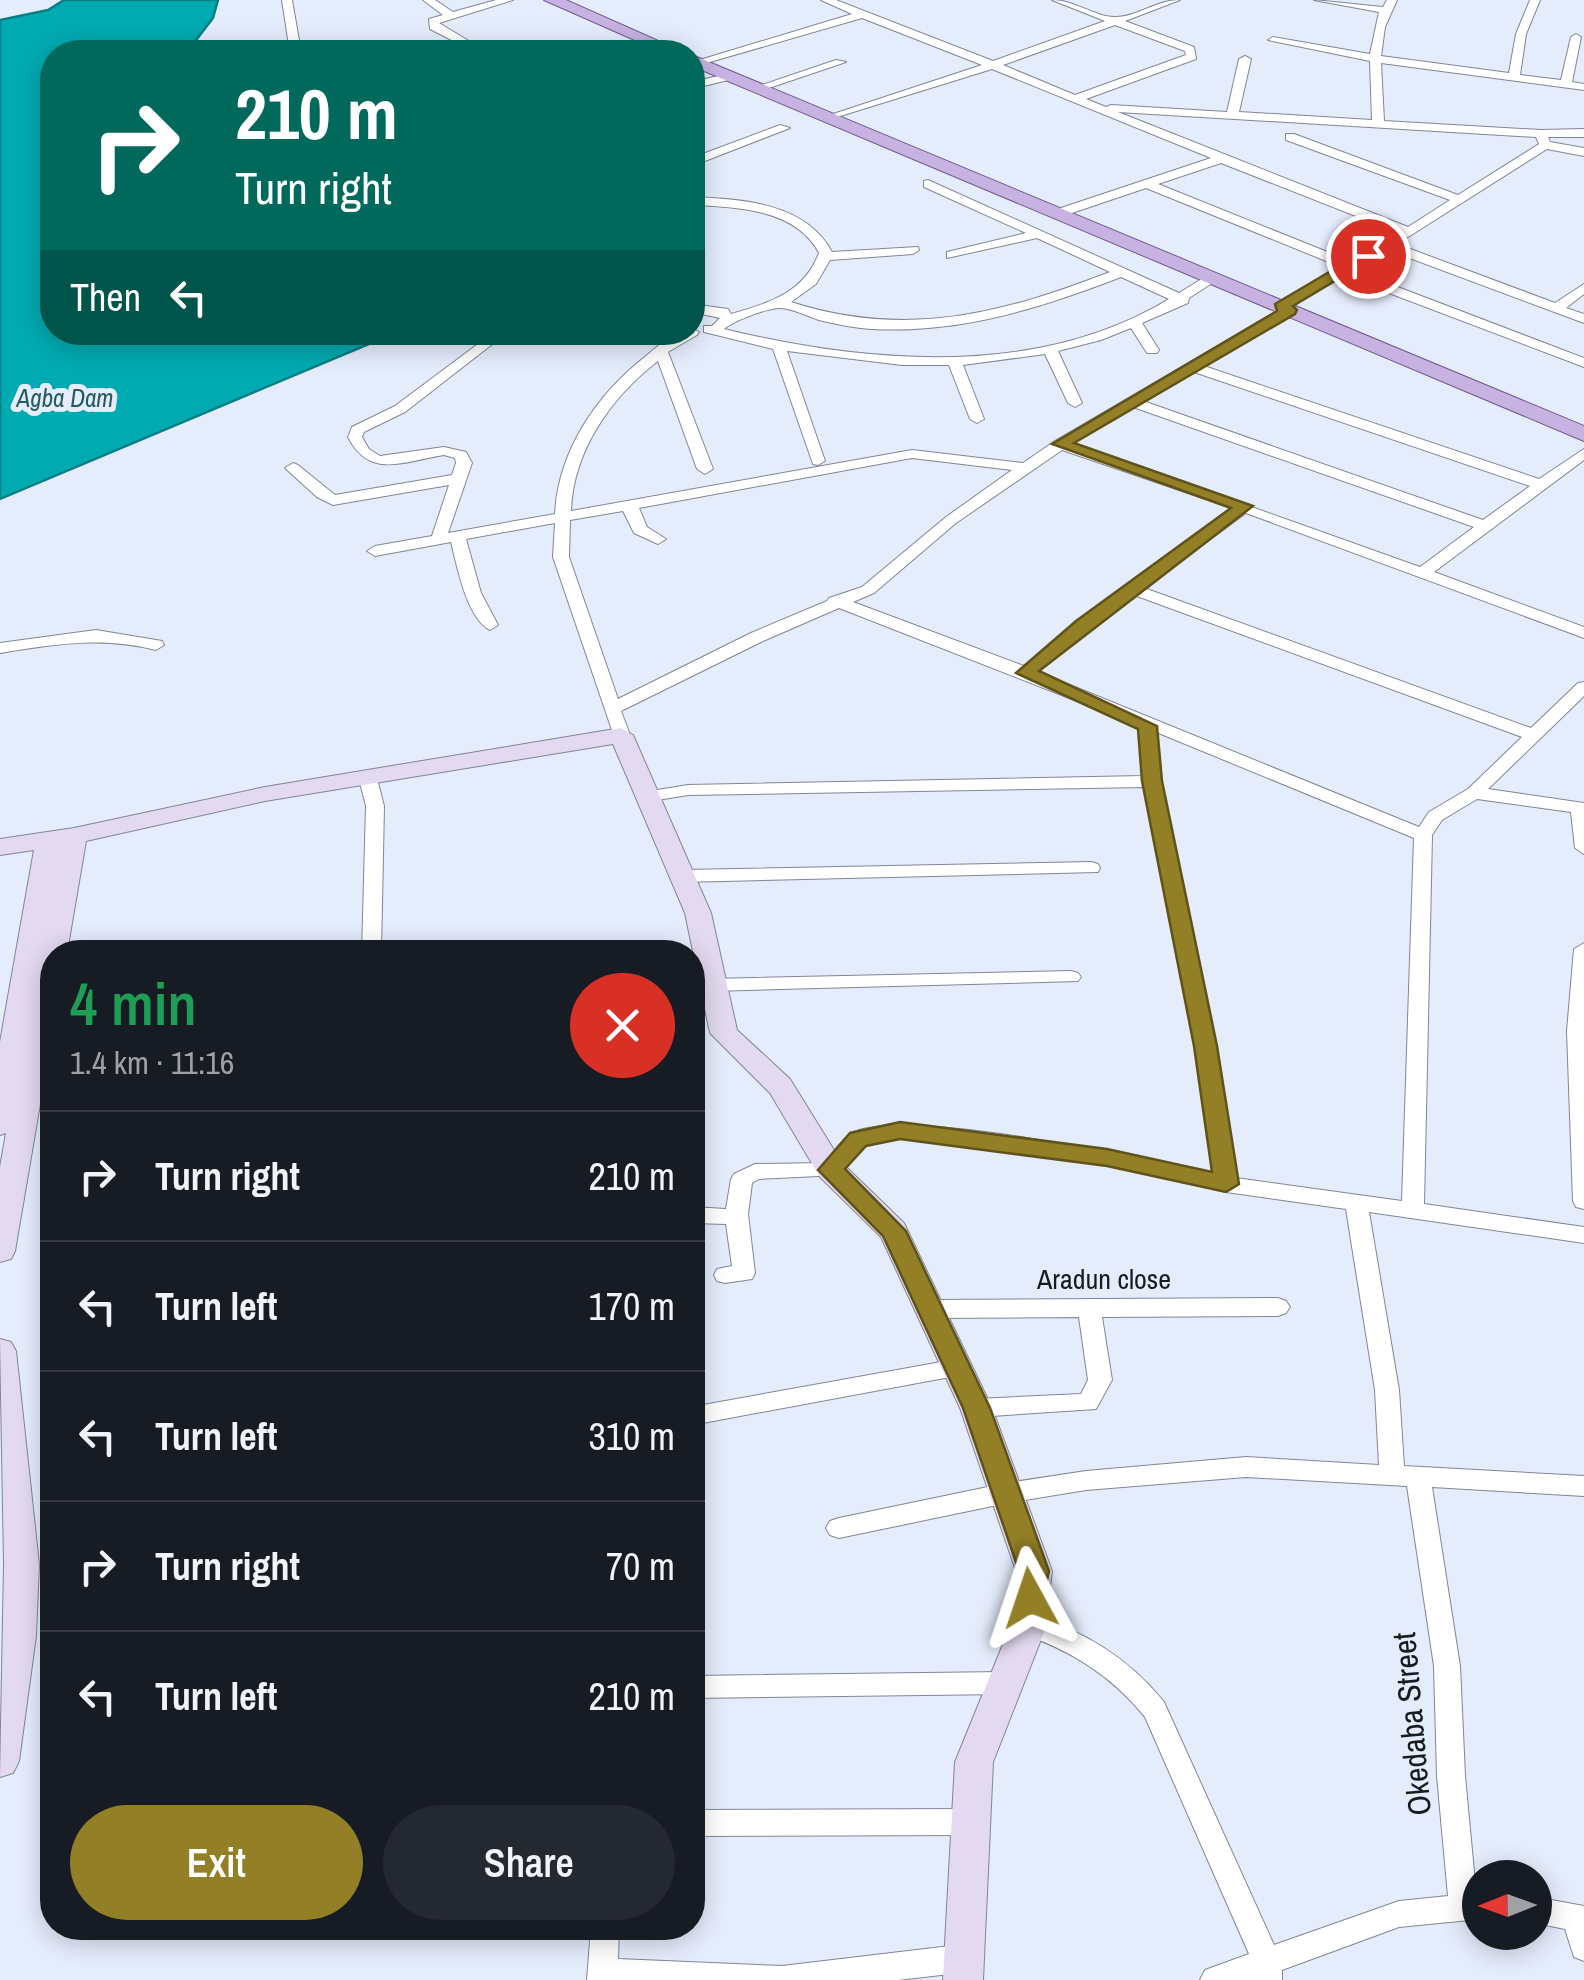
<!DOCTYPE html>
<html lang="en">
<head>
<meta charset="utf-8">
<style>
  body { margin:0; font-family:"Archivo Narrow",sans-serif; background:#242831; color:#f1f3f6; height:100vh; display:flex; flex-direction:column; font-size:38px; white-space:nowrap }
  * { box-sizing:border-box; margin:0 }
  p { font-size:32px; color:#9ea1a6 }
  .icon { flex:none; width:55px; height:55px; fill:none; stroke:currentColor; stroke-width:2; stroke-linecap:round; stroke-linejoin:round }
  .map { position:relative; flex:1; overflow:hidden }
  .panel { position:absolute; left:40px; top:940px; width:665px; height:1000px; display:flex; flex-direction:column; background:#171b24; border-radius:40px; box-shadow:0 5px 25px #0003 }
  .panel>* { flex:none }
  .hud { position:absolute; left:40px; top:40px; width:665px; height:305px; border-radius:40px; box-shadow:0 5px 25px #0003; background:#00695c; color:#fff; overflow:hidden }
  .needle { width:65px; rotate:269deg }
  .fabs { position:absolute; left:1462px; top:1860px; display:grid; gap:20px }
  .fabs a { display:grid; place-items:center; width:90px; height:90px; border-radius:50%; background:#171b24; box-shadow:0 5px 25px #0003; font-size:50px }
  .pin { position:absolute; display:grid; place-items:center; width:85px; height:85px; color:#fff; margin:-42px; border:5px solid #fff; border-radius:50%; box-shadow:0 2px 10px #0007 }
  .me { position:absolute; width:110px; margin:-55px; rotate:355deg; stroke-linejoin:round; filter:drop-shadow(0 0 8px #0008) }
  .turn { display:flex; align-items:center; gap:35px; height:210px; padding:0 30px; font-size:45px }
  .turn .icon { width:130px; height:130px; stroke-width:2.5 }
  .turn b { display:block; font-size:70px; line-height:85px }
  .then { display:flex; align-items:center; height:95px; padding:0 30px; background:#0003; gap:20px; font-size:38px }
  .round { display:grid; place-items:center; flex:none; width:105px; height:105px; border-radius:52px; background:#242831 }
  .head { display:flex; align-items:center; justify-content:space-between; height:170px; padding:0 30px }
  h1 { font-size:60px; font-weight:600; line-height:75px; color:#1e9e55 }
  .primary-button { display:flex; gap:20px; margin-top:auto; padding:20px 30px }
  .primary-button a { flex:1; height:115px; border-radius:60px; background:#937f26; color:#fff; font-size:40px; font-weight:600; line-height:115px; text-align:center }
  .primary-button a+a { background:#242831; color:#f1f3f6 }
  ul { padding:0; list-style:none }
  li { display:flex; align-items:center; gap:30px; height:130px; padding:0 30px; border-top:2px solid #363941 }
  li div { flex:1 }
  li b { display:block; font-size:38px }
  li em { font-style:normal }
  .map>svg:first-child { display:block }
  .water { fill:#00aab1; stroke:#087f86; stroke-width:2.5 }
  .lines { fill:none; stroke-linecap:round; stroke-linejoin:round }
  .street-casing { stroke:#818695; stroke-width:2 }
  .secondary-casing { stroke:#818695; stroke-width:2 }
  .primary-casing { stroke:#715c91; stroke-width:2 }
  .street { fill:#fff; fill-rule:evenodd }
  .secondary { fill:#e3d9f0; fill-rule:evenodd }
  .primary { fill:#c7b2e2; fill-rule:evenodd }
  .route { fill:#937f26; stroke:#605319; stroke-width:2.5 }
  .labels { text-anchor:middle; stroke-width:10; stroke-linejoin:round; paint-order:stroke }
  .far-water-label { font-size:25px; font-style:italic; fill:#235b5d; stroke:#e5ecfc }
  .street-label { font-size:28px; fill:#191b21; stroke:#e5ecfc }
  .near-street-label { font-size:32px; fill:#191b21; stroke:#e5ecfc }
</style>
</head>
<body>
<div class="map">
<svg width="1584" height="1980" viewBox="0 0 1584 1980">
  <rect width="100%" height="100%" fill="#e5ecfc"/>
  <path class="water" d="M64,0H218L213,18L187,52H52V332L395,333L0,499V20L48,10Z"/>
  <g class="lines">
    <defs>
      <path id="street" d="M282,0H292L301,52H290Z
        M423,0H435L453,12L496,0H513L439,23L487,52H475L430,29L429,19L443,15Z
        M821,0H836L993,61L1105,21L1052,0C1075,0 1097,18 1116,17C1137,17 1156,0 1180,0L1125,21L1194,47L1196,59L1086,99L1106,107L1111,105L1227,112L1239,59L1245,56L1251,59L1239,112L1372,120L1370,61L1268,40L1273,37L1370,54L1379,12L1314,0L1383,7L1387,0H1397L1385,27L1381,56L1509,73L1516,34L1530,0H1540L1526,34L1520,75L1561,80L1571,37L1576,34L1581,37L1572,82L1584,84V90L1381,63L1384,121L1541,130L1584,129V137H1548L1550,142L1584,148V156L1547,149L1397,244L1555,303L1584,284V294L1566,308L1584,314V323L1388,250L1353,270L1584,358V367L1344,276L1291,307L1296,310L1294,313L1204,366L1539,479L1584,449V460L1434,572L1584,627V638L1246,513L1144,588L1531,728L1578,683L1584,682V696L1488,789L1584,803V854L1575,848L1571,812L1477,799L1442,820L1432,835L1424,1204L1584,1227V1243L1369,1212L1399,1390L1404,1466L1584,1476V1496L1432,1487L1460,1666L1465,1776L1476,1893H1480V1919L1399,1927L1282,1970V1980H1200L1205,1970L1249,1954L1145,1717C1110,1674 1070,1650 1018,1632L1014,1624L1018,1616L1027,1613C1083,1631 1127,1656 1164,1702L1274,1945L1399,1901L1448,1896L1437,1776L1434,1666L1407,1486L1246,1477L1086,1490L1007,1503L839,1538L830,1535L826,1528L830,1521L839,1518L1007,1483L1086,1471L1246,1457L1379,1465L1375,1390L1346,1209L1226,1192L1107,1164L900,1138L866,1145L839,1175L759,1179L752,1183L748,1214L755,1273L752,1279L725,1283L717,1281L714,1275L717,1269L732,1266L726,1224L692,1223V1207L726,1209L731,1179L734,1174L755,1164L825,1163C833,1154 841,1140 851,1134C895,1105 1154,1160 1214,1174L1195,1046L1144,787L688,795L645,802L636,797L645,792L688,785L1143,776L1138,725L839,608L763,641L621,711L630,735L627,739H615L553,557L555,523L466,539L481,593L498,625L490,630C467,619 457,566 451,542L375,556L367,551L375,546L432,536L449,485L333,505L317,497L285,468L293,463L298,465L335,495L452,475L456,463L455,458L444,455C404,461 370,480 348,437L352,427L395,406L490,335L495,336V342L405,412L364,432L362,437L369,449L380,456L444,447L466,452L472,463L448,533L555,514C558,451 597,394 646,356C661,344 672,332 692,332V328L699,332L697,335L668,352L713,469L705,474L697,469L658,361C611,397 573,451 571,511L912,450L1023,463L1055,441L1279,310L1274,307L1276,304L1341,267L1146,188L1060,217H1052V211L1211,158L992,69L824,121V117L982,65L862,18L703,64L693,62L852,14ZM1115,25L1185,51L1186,55L1075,95L1003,65ZM1118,112L1536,137L1539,144L1458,195L1294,134H1286V140L1450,200L1408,227ZM1221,163L1399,233L1350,261L1158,184ZM1194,372L1530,486L1483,520L1143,401ZM1133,407L1474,527L1420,567L1072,443ZM1062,450L1232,508L1077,621L1024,666L853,602L874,593L956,523ZM912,458L1012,470L946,517L862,587L829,598L827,601L751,633L618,699L569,557L570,520L623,511L634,533L658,544L666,539L647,527L639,508ZM1134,595L1522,737L1468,789L1429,812L1419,827L1038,672ZM1156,732L1414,838L1402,1201L1236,1178L1215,1046L1161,781Z
        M836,60L846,62L763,90L753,88Z
        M732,73L736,74V78L692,89V82Z
        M780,125L790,128L692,166V158Z
        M928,180L1179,293L1208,275L1220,278L1189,298L1188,303L1142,323L1159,350L1157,353H1147L1131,328L1101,340L1058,351L1082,403L1075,407L1068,403L1045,354L963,365L984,419L977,423L970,419L949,365H902L787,351L825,461L818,465L813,464L773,349L704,332V326H712L720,318L692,312V304L728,309L731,314C769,303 804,293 819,253C796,209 737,207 692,205V197C742,199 806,203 832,252L918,247L919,250L913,254L830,260L816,284L791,302C906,339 1001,314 1110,272L1037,238L947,258V252L1026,233L924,187V181ZM1121,277L1169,299C1037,379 868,364 724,329C733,321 770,307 781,308C794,309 807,316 819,320C835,324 855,328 872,329C959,334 1041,308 1121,277Z
        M96,630L162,641L164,645L156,650C102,636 55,644 0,653V643Z
        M367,770L376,775L384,806L381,952H362L366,806L358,775Z
        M1091,862L1098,864L1100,868L1098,872L683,882L674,876L683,870Z
        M1584,943V1209L1576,1207L1573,1201L1567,1031L1574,949Z
        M1071,971L1078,973L1081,977L1078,981L711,991L701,985L711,979Z
        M1278,1298L1286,1301L1290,1307L1286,1313L1278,1316L1102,1317L1112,1380L1096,1409L976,1417L968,1415L964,1408L968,1401L976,1399L1081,1394L1088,1380L1079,1317L931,1318L923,1315L919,1309L923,1303L931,1300Z
        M958,1359L966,1362L970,1368L966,1374L692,1425V1407Z
        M1005,1672L1014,1675L1018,1683L1014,1691L1005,1694L692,1698V1676Z
        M971,1809L981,1813L985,1822L981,1831L971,1835L692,1836V1810Z
        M1535,1897L1584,1906V1961L1574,1957L1565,1929L1535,1923Z
        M591,1928H619L618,1959L782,1966L967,1944L977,1948L982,1958L977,1968L967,1972L898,1980H587Z"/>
      <path id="secondary" d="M621,728L633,735L711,913L737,1030L790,1079L842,1163L904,1223L992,1408L1052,1571L1044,1632L993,1762L983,1980H943L955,1762L1008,1632L1016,1571L960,1408L881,1237L820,1177L770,1093L710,1033L685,913L613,744L265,801L86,841L67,952H52V1034L15,1251L11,1259L0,1262V1167L6,1133L0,1135V1042L34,850L0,855V839L74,828L265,787Z
        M0,1339L11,1342L16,1351L39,1564L36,1636L19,1761L13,1773L0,1777L4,1564Z"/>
      <path id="primary" d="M544,0H566L683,52H662Z
        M692,55L1584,426V441L692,66Z"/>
    </defs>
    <use href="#street" class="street-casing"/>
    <use href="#secondary" class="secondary-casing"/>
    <use href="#primary" class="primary-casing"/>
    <use href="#street" class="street"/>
    <use href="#secondary" class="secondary"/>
    <use href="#primary" class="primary"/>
  </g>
  <path class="route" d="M1363,252L1376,256L1293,306L1297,310L1295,314L1074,443L1253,506L1039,671L1157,726L1162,781L1217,1046L1239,1184L1226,1192L1107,1166L900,1139L866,1146L845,1169L906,1231L990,1408L1049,1571L1041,1606L1030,1610L1020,1606L1016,1598L1019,1571L963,1408L883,1236L818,1170L850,1133L900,1122L1107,1149L1212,1172L1194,1046L1142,781L1138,729L1016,673L1076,621L1231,508L1052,444L1277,311L1275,304Z"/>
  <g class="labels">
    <g class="far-water-label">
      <text x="65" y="407">Agba Dam</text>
    </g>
    <g class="street-label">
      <text x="1104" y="1289">Aradun close</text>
    </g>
    <g class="near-street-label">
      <text transform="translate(1412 1724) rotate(-95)" y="11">Okedaba Street</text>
    </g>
  </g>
</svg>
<div class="fabs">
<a><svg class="needle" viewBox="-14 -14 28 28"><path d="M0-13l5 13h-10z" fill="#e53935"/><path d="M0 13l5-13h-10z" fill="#9ea1a6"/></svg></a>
</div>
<div class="pin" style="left:1368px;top:256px;background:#d93025"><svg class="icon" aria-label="arrive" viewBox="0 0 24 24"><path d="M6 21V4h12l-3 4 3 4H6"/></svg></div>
<svg class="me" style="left:1030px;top:1598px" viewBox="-20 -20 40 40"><path d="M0-17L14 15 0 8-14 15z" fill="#937f26" stroke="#fff" stroke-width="4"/></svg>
<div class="hud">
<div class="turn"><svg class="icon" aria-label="right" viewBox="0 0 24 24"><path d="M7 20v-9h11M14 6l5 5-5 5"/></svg><div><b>210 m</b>Turn right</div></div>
<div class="then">Then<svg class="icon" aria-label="left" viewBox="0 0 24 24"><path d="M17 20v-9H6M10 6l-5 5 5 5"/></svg></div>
</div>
<section class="panel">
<div class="head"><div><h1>4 min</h1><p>1.4 km · 11:16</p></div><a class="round" style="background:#d93025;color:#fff"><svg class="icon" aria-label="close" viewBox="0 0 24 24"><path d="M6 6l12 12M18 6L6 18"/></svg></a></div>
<ul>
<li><svg class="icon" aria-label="right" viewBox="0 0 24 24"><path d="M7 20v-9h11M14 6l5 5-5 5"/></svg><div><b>Turn right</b></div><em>210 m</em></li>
<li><svg class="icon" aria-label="left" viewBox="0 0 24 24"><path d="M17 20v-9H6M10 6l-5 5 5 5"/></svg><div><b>Turn left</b></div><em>170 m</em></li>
<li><svg class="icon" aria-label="left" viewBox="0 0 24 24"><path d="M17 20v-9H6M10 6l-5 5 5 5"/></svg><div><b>Turn left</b></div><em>310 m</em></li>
<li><svg class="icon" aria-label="right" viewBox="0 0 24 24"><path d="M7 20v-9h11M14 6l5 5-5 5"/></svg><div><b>Turn right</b></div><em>70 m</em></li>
<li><svg class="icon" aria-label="left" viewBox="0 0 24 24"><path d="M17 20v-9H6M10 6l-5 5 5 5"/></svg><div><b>Turn left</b></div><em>210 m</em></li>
</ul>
<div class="primary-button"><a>Exit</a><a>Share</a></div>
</section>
</div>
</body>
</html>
